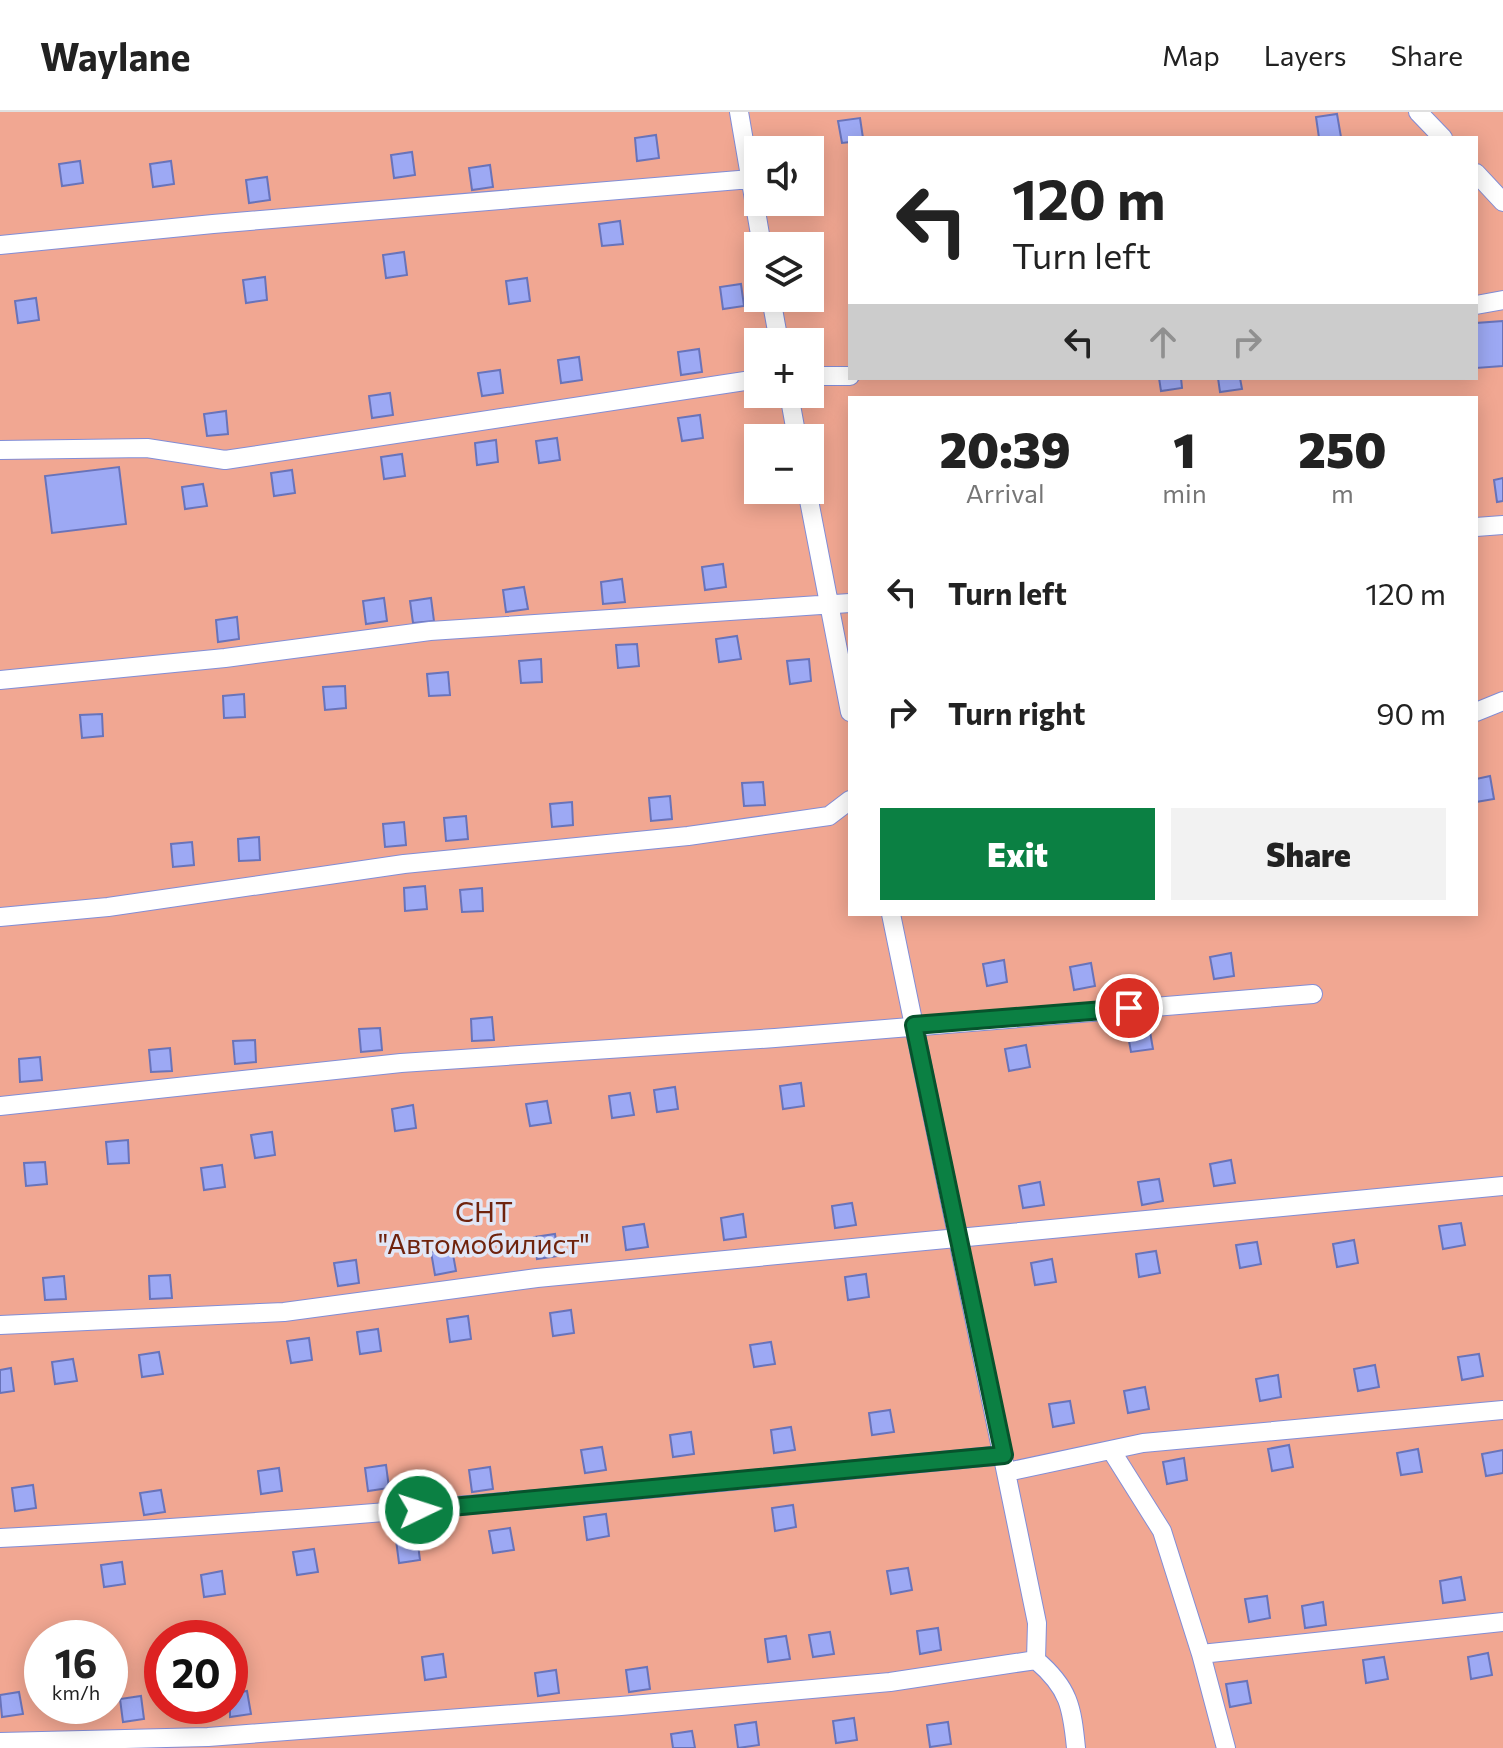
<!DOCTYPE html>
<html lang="en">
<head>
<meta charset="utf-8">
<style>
  body { margin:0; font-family:Commissioner,sans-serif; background:#f2f2f2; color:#222; height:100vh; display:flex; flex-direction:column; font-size:30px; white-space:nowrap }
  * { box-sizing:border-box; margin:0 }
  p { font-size:26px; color:#767676 }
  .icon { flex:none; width:44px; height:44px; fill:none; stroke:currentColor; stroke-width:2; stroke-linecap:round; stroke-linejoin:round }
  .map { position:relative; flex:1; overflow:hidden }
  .side { position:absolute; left:848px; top:284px; width:630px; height:520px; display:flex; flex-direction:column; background:#fff; border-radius:0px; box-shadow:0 4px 20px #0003 }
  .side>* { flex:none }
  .banner { position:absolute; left:848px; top:24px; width:630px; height:244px; border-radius:0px; box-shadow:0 4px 20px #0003; background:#fff; color:#222; overflow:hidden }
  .buttons { position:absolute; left:744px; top:24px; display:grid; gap:16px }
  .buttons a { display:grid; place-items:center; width:80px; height:80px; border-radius:0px; background:#fff; box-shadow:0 4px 20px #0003; font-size:40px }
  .speed { position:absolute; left:24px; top:1508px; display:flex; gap:16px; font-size:40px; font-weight:700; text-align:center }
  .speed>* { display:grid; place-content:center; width:104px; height:104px; border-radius:50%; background:#fff; box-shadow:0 4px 20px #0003; line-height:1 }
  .speed small { font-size:20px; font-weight:400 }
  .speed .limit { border:12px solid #d22; background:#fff; color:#111 }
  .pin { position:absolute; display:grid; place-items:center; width:68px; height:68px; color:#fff; margin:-34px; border:4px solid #fff; border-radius:50%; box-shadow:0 2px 8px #0007 }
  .me { position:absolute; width:88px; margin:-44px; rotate:86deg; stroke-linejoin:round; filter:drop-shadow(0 0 6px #0008) }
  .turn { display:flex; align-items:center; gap:28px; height:168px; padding:0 32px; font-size:36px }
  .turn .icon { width:104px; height:104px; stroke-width:2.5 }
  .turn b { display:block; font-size:56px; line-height:68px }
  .lanes { display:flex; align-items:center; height:76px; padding:0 32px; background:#0003; justify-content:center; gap:40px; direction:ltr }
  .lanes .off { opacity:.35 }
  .eta { display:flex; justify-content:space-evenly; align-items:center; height:136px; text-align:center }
  .eta b { font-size:48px; font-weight:800; line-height:56px }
  .action { display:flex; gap:16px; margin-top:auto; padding:16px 32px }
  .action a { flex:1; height:92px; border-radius:0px; background:#0b8043; color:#fff; font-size:32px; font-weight:800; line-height:92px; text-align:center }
  .action a+a { background:#f2f2f2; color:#222 }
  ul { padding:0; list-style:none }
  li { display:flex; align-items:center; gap:24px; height:120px; padding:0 32px }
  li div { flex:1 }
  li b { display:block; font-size:30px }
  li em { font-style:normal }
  header { display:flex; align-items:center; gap:48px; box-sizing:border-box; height:112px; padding:0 40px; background:#fff; border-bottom:2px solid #e0e0e0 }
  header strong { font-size:38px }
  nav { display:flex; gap:44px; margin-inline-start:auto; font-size:28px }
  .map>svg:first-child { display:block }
  .green { fill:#f1a792; fill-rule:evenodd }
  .building { fill:#9da9f4; stroke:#6973b9; stroke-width:2 }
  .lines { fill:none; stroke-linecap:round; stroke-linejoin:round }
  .service-casing { stroke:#828dd6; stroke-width:20 }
  .service { stroke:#fff; stroke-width:18 }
  .route-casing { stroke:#07532c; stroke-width:20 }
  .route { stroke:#0b8043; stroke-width:14 }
  .labels { text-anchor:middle; stroke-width:7; stroke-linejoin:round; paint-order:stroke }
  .park-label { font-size:28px; fill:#6f230d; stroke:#e2e6f5 }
</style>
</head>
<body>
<header>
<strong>Waylane</strong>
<nav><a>Map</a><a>Layers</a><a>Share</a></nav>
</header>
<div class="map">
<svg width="1503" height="1636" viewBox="0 0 1503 1636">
  <rect width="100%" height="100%" fill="#d1d8f7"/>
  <path class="green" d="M0,0H1503V1636H0ZM850,26H1476V266H850ZM758,38H810V90H758ZM758,134H810V186H758ZM758,230H810V282H758ZM850,286H1476V802H850ZM758,326H810V378H758ZM42,1526H110V1594H42ZM162,1526H230V1594H162Z"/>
  <path class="building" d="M1337,2L1341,25L1319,26L1316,5Z
    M860,6L863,26H850V30L842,31L838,9Z
    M656,23L659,46L637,49L635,26Z
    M412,40L415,63L394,66L391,43Z
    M80,49L83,71L62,74L59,52Z
    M171,49L174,72L153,75L150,52Z
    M490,53L493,75L472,78L469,56Z
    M267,65L270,88L249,91L246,68Z
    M620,109L623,132L602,134L599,112Z
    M404,140L407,163L386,166L383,143Z
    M265,165L267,188L246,191L243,168Z
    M527,166L530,189L509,192L506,169Z
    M741,172L744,194L723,197L720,175Z
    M36,186L39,208L18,211L15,189Z
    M1503,209V254L1476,256V211Z
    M699,237L702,260L681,263L678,240Z
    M579,245L582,268L561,271L558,248Z
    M500,258L503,281L482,284L478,261Z
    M1159,266H1181L1182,276L1161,279Z
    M1218,266H1240L1242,277L1220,280Z
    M390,281L393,303L372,306L369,284Z
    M226,299L228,322L207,324L204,302Z
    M700,303L703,326L682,329L678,306Z
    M557,326L560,348L539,351L536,329Z
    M496,328L498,350L477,353L475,331Z
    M402,342L405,364L384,367L381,345Z
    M119,355L126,412L52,421L45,364Z
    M292,358L295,381L274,384L271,361Z
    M1503,366V389L1497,390L1494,368Z
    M203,372L207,394L185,397L182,375Z
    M723,452L726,475L705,478L702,455Z
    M622,467L625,490L603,492L601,470Z
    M524,475L528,497L506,500L503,478Z
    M384,486L387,509L366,512L363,489Z
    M431,486L434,509L413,511L410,489Z
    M237,505L239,527L218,530L216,508Z
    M737,524L741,547L719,550L716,527Z
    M637,532L639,554L618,556L616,533Z
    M541,547L542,570L521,571L519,549Z
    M809,547L811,569L790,572L787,549Z
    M448,560L450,583L429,584L427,562Z
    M345,574L346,596L325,598L323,575Z
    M244,582L245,605L224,606L223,584Z
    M102,602L103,624L82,626L80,603Z
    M1490,664L1494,687L1476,690V667Z
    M763,670L765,693L744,694L742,671Z
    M670,684L672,707L651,709L649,686Z
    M572,690L573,713L552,715L550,692Z
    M466,704L468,727L446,729L444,706Z
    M404,710L406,733L385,735L383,712Z
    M259,725L260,748L239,749L238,727Z
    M192,730L194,753L173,755L171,732Z
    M425,774L427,797L405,799L404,776Z
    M482,776L483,799L462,800L460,778Z
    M1231,841L1234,864L1214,867L1210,845Z
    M1004,848L1007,870L987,874L983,852Z
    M1091,851L1095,874L1074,878L1070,855Z
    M492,905L494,928L472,929L471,907Z
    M1149,914L1153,937L1131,940L1127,918Z
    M380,916L382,938L361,940L359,917Z
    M255,928L256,950L235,952L233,929Z
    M1026,933L1030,955L1009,959L1005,937Z
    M170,936L172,959L151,960L149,938Z
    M40,945L42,968L20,970L19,947Z
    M801,971L804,994L783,997L780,974Z
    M675,975L678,997L657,1000L654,978Z
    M630,981L634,1003L612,1006L609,984Z
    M547,989L551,1011L530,1014L526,992Z
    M413,993L416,1016L395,1019L392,997Z
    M272,1020L275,1043L255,1046L251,1023Z
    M128,1028L129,1051L108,1052L106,1030Z
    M1231,1048L1235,1071L1214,1074L1210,1052Z
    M45,1050L47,1072L26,1074L24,1051Z
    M222,1053L225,1075L204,1078L201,1056Z
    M1159,1067L1163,1089L1142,1093L1138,1070Z
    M1040,1070L1044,1093L1023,1096L1019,1074Z
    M852,1091L856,1113L835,1116L832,1094Z
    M743,1102L746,1125L724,1128L721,1106Z
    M1461,1111L1465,1133L1443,1137L1439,1114Z
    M644,1112L648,1135L626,1138L623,1115Z
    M555,1122L558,1144L537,1147L534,1125Z
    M1354,1128L1358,1151L1337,1155L1333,1132Z
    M1257,1130L1261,1152L1240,1156L1236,1133Z
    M452,1137L456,1159L435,1163L431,1140Z
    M1156,1139L1160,1161L1139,1165L1136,1142Z
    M1052,1147L1056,1170L1035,1173L1031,1151Z
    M356,1148L359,1171L338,1174L334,1151Z
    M866,1162L869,1185L848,1188L845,1165Z
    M170,1163L172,1186L150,1187L149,1164Z
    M64,1164L66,1187L45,1188L43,1166Z
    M571,1198L574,1221L553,1224L550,1201Z
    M468,1204L471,1227L450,1230L447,1207Z
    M378,1217L381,1239L360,1242L357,1220Z
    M309,1226L312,1248L291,1251L287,1229Z
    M771,1230L775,1252L754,1255L750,1233Z
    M159,1240L163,1262L142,1265L139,1243Z
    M1479,1242L1483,1264L1462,1268L1458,1245Z
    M73,1247L77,1269L55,1272L52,1250Z
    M1375,1253L1379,1275L1358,1279L1354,1257Z
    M11,1256L14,1279L0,1281V1258Z
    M1278,1263L1281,1285L1260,1289L1256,1267Z
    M1145,1275L1149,1297L1128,1301L1124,1279Z
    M1070,1289L1074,1311L1053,1315L1049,1292Z
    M890,1298L894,1320L872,1323L869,1301Z
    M791,1315L795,1338L774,1341L771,1318Z
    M691,1320L694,1342L673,1345L670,1323Z
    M1289,1333L1293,1355L1272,1359L1268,1337Z
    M602,1335L606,1358L585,1361L581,1338Z
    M1418,1337L1422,1360L1401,1363L1397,1341Z
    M1503,1338V1361L1486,1364L1482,1342Z
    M1184,1346L1187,1368L1167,1372L1163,1350Z
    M386,1353L389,1376L368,1379L365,1356Z
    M490,1355L493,1377L472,1380L469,1358Z
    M279,1356L282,1379L261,1382L258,1359Z
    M33,1373L36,1396L15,1399L12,1376Z
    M161,1378L165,1400L144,1403L140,1381Z
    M793,1393L796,1415L775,1419L772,1396Z
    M606,1402L609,1424L587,1428L584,1405Z
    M510,1416L514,1438L493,1441L489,1419Z
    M417,1425L420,1448L399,1451L396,1428Z
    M314,1437L318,1460L297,1463L293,1440Z
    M122,1450L125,1472L104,1475L101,1453Z
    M908,1456L912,1478L891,1482L887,1459Z
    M222,1459L225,1482L204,1485L201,1463Z
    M1461,1465L1465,1488L1443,1491L1440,1469Z
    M1267,1484L1270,1506L1249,1510L1245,1487Z
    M1323,1490L1326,1513L1305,1516L1302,1494Z
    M938,1516L941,1538L920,1542L917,1519Z
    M830,1520L834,1542L813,1545L809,1523Z
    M786,1524L790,1547L768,1550L765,1527Z
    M1488,1541L1492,1563L1471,1567L1468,1545Z
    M443,1542L446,1565L425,1568L422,1545Z
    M1384,1545L1388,1567L1366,1571L1363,1548Z
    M647,1555L650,1577L629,1580L626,1558Z
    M556,1558L559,1581L538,1584L535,1561Z
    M1247,1569L1251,1591L1230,1595L1226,1572Z
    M247,1579L251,1602L230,1605V1582Z
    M19,1580L23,1602L2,1605L0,1583Z
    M141,1584L144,1607L123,1610L120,1587Z
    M854,1606L857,1628L836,1631L833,1609Z
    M756,1610L759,1633L738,1636L735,1613Z
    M948,1610L951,1632L930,1635L927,1613Z
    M692,1619L695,1636H673L671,1622Z"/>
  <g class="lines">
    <defs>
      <path id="service" d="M739,0L762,134
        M1418,0L1443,26
        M1476,61L1503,90
        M0,133L213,112L751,67
        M771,186L779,230
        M1476,193L1503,188
        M810,264H850
        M789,282L797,326
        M0,338L147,336L225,348L758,267
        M807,378L850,600
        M1476,415L1503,413
        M0,568L225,546L430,519L850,491
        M1476,600L1503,589
        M891,802L1037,1511L1036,1548C1069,1576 1072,1595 1076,1636
        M0,805L108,795L404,752L688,724L829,704L850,688
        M0,994L401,951L775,926L1313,882
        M0,1213L284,1200L537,1166L1503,1074
        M1111,1338L1162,1419L1201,1542L1226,1636
        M1007,1360L1143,1331L1503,1298
        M0,1426C335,1409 669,1375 1004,1343
        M1201,1542L1503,1510
        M0,1630L208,1625L621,1594L890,1570L1036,1548"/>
    </defs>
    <use href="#service" class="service-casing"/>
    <use href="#service" class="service"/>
  </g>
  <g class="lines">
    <defs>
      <path id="route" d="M419,1398L1004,1343L914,913L1129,896"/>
    </defs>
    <use href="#route" class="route-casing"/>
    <use href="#route" class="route"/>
  </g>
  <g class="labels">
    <g class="park-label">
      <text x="484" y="1110">СНТ<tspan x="484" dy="32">"Автомобилист"</tspan></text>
    </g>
  </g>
</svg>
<div class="buttons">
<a><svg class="icon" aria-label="sound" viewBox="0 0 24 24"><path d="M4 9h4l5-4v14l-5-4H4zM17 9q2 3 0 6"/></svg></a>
<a><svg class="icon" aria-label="layers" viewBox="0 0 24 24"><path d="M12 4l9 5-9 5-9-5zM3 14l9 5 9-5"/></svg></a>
<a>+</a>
<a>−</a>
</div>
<div class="speed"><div>16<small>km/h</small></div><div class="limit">20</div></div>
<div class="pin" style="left:1129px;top:896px;background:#d93025"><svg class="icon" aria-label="arrive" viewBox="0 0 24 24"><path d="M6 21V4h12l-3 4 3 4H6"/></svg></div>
<svg class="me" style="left:419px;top:1398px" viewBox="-20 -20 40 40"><circle r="17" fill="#0b8043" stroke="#fff" stroke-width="3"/><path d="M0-11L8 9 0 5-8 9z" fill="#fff"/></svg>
<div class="banner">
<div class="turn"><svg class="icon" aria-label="left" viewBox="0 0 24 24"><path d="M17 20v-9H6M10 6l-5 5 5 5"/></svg><div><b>120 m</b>Turn left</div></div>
<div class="lanes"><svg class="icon" aria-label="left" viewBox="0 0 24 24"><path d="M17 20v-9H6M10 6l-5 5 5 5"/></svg><svg class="icon off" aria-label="ahead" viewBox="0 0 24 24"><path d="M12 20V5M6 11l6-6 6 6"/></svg><svg class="icon off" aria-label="right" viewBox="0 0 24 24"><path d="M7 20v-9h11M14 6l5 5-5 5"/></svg></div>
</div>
<section class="side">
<div class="eta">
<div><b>20:39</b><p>Arrival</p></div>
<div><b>1</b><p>min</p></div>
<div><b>250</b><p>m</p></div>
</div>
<ul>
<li><svg class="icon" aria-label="left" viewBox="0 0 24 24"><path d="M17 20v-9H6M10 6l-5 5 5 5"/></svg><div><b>Turn left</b></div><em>120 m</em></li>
<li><svg class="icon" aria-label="right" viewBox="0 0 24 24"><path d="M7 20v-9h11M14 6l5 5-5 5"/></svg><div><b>Turn right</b></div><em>90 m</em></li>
</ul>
<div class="action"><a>Exit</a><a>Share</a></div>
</section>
</div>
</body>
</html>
